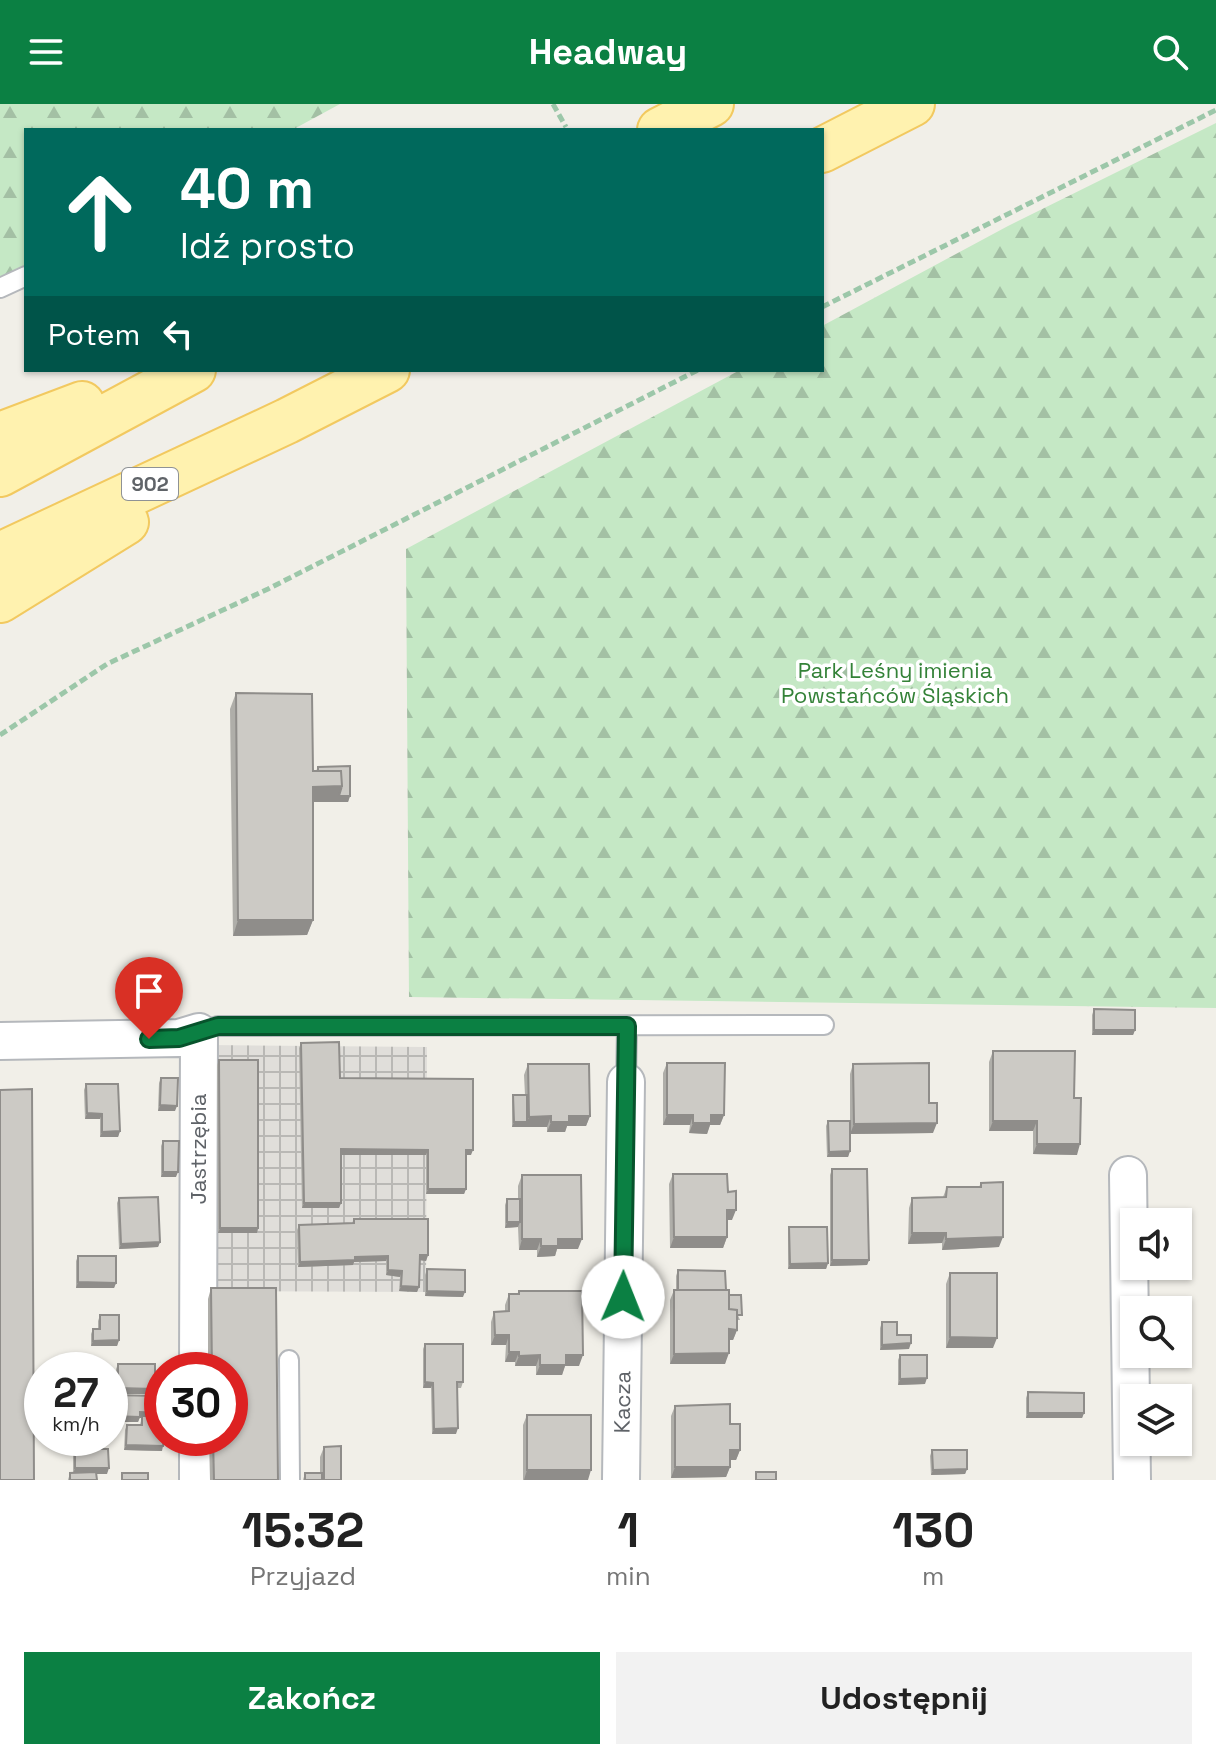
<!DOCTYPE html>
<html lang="pl">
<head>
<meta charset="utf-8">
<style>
  body { margin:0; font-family:"Space Grotesk",sans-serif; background:#f2f2f2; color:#222; height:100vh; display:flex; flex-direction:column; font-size:30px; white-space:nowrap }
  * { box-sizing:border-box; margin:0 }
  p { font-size:26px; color:#767676 }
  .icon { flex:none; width:44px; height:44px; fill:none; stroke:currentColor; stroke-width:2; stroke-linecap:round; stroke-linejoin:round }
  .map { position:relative; height:1376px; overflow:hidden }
  .drawer { display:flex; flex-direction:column; background:#fff; flex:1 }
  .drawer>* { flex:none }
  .hud { position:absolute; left:24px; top:24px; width:800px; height:244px; border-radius:0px; box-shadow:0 2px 6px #0004; background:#00695c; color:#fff; overflow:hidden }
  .tools { position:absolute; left:1120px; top:1104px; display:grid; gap:16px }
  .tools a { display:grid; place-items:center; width:72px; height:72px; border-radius:0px; background:#fff; box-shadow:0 2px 6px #0004; font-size:40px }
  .speed { position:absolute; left:24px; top:1248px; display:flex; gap:16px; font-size:40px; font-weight:700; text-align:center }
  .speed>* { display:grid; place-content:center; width:104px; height:104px; border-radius:50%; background:#fff; box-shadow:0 2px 6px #0004; line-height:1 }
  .speed small { font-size:20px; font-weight:400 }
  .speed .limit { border:12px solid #d22; background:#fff; color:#111 }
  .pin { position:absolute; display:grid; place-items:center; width:68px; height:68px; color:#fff; margin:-82px -34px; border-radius:50% 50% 50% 0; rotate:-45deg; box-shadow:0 0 8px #0007 }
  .pin .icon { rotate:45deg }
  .me { position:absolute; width:88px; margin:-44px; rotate:1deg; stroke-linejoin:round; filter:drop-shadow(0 0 6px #0008) }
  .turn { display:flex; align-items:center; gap:28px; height:168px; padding:0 24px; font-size:36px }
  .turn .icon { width:104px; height:104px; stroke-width:2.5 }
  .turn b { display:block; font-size:56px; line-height:68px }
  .then { display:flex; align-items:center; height:76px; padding:0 24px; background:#0003; gap:16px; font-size:30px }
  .eta { display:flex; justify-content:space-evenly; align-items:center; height:136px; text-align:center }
  .eta b { font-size:48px; font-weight:700; line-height:56px }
  .cta { display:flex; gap:16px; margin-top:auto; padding:16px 24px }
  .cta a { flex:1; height:92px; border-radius:0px; background:#0b8043; color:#fff; font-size:32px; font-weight:700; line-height:92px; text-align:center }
  .cta a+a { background:#f2f2f2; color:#222 }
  header { display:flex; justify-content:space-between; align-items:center; height:104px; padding:0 24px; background:#0b8043; color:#fff; font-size:36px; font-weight:700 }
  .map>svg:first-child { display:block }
  .industrial { fill:url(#industrial-grid) }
  .forest { fill:url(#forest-firs) }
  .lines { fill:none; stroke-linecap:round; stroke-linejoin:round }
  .service-casing { stroke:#b5b8bc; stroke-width:22 }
  .minor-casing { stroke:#b5b8bc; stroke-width:40 }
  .primary-casing { stroke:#f2c960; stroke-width:48 }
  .path { stroke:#9cc7a9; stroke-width:5; stroke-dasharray:8 4; stroke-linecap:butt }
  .service { stroke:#fff; stroke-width:18 }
  .minor { stroke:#fff; stroke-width:36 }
  .primary { stroke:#fff2af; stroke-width:44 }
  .wall { fill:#afaea9 }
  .shaded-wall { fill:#8f8d8a }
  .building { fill:#cccac5; stroke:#8f8d8a; stroke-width:2 }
  .route-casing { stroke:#07532c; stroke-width:20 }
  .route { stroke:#0b8043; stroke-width:14 }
  .labels { text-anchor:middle; stroke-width:7; stroke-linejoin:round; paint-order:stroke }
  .shield { fill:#fff; stroke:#8f9295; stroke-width:2 }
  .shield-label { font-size:20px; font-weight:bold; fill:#5f6368 }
  .park-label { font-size:22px; fill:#348238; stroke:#fff }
  .street-label { font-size:22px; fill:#5f6368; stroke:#fff }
</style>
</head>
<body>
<header><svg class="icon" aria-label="menu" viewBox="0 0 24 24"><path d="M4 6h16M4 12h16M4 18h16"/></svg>Headway<svg class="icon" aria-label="search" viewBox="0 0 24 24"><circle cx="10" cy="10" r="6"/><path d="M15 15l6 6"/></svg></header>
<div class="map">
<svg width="1216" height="1376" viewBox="0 0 1216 1376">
  <defs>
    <pattern id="industrial-grid" width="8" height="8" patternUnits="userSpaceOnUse" patternTransform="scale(2)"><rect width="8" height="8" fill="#e0deda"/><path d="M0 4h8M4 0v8" fill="none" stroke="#b9b8b5"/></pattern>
    <pattern id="forest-firs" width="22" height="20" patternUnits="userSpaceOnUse" patternTransform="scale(2)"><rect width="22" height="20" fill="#c5e8c5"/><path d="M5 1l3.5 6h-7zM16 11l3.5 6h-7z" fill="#a3c0a4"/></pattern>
  </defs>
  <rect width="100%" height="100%" fill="#f1efe8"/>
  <path class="industrial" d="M209,941L427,943L426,1188L208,1187Z"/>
  <path class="forest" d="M0,0H340L292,26H26V172L0,186Z
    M1216,19V904L409,893L406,445L740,266H822V222L1008,122Z"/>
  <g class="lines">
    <defs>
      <path id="service" d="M0,184L26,172
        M199,928L218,922L824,921
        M626,978L627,922
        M289,1256L290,1376"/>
      <g id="minor">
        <path d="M0,937L179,934L199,928L198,1266"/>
        <path d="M1128,1071L1132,1376"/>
        <path d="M198,1376V1334"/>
        <path id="s1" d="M621,1376L626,978"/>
      </g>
      <path id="primary" d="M660,26L711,0
        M822,46L912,0
        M0,331L82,300
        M0,370L193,266
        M0,451L287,317L387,266
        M0,496L126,418"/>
    </defs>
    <use href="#service" class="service-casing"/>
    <use href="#minor" class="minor-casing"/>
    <use href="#primary" class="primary-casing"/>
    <path class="path" d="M553,0L566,23
      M822,203L1216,6
      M0,631L107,560L268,485L698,266"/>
    <use href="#service" class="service"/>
    <use href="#minor" class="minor"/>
    <use href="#primary" class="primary"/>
  </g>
  <path class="wall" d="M236,589L313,667H316L318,663L350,692L348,698H313V816L307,831L233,832L230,605Z
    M1094,905L1135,926L1133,931H1092V911Z
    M301,939L340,974L471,1051H466V1085L464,1090H426V1051H341V1099L339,1104H302L299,944Z
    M993,947L1074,994L1077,1051L1033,1050V1027H989V958Z
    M219,956L258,1124L257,1129H218L217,961Z
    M667,959L724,1011L720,1021H710L707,1030L689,1029L690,1021H663V969Z
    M528,960L590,1012L586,1022H567L565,1028H547V1023H512V997L513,991H525L524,971Z
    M853,960L929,999L933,1029L850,1030V970Z
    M161,974L175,1007H158L159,979Z
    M86,980L120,1027L118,1033H100V1015H85L84,986Z
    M828,1017L850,1047L848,1053H827L826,1022Z
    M163,1037L176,1073H161V1042Z
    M832,1065L869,1156L867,1161L830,1162V1071Z
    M673,1070L728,1088L732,1116H727V1133L723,1144H670L669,1080Z
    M522,1071L578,1145H557L555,1152L537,1153V1146H519L518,1123L505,1124V1101L507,1095H518V1082Z
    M981,1079L999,1143L942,1146V1139L908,1140L909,1104L912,1094L943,1093L947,1083H979Z
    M119,1094L160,1138L158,1143L119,1145L117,1099Z
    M354,1115L428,1151L426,1157L420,1156L419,1183L417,1188L399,1187L400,1173L386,1171V1157L354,1158L353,1161L298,1163L297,1126L299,1121L352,1119Z
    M789,1123L828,1159L826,1165H788V1129Z
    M78,1152L116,1179L114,1184H76V1157Z
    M427,1165L463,1193L425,1192V1171Z
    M678,1166L726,1186L729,1191L740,1216H737V1226L733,1236H729L725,1260H670V1196L674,1186H676V1172Z
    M950,1169L993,1244H946V1180Z
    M211,1184L278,1376H210L209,1334H230V1266H208V1195Z
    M519,1187L579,1262H565L562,1271H536V1262H515V1258H505L506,1241H491V1218L494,1208H505V1201L509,1190H517Z
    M100,1211L119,1236L117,1242H91V1230L93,1225H98V1217Z
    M882,1218L897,1231L909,1245L880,1246V1224Z
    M425,1240L463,1278L461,1284H457L456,1330H432L431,1284H423V1245Z
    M900,1251L925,1280L898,1281V1256Z
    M118,1260L155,1285L153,1290H116V1265Z
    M1028,1288L1084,1309L1082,1314H1026V1294Z
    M162,1292V1347L124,1346L125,1326L127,1321H140L142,1313H140L138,1318H110Z
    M675,1302L730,1320L740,1346L736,1356H730V1363L726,1373L671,1374V1312Z
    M527,1311L588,1376H523V1321Z
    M324,1343L341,1376H303L305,1369H320V1353Z
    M75,1345L107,1370H96L97,1376H68L70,1369H73V1351Z
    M932,1346L967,1365L965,1370L931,1371L930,1352Z"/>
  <path class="shaded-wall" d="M342,682L350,692L348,698H308L313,683Z
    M238,816H313L307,831L233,832Z
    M1094,926H1135L1133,931H1092Z
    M160,1001L177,1002L175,1007H158Z
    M87,1009L102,1010L100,1015H85Z
    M667,1011H693L690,1021H663Z
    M711,1011H724L720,1021H710L707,1030L689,1029L693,1019Z
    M551,1012L547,1023H512L514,1018H527L529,1013Z
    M569,1012H590L586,1022H567L565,1028H547L551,1018Z
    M993,1017H1037L1033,1027H989Z
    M937,1019L933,1029L850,1030L854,1020Z
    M120,1027L118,1033H100L102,1028Z
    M1037,1040H1080L1077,1051L1033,1050Z
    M341,1045L428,1046L426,1051H339Z
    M466,1046H473L471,1051H464Z
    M850,1047L848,1053H827L829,1048Z
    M163,1068H178L176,1073H161Z
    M428,1085H466L464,1090H426Z
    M304,1099H341L339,1104H302Z
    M727,1106H736L732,1116H723Z
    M507,1118H520L518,1123L505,1124Z
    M220,1124H258L257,1129H218Z
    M912,1129H946L942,1139L908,1140Z
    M674,1133H727L723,1144H670Z
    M1003,1133L999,1143L942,1146L946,1135Z
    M522,1135H541L537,1146H519Z
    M558,1135H582L578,1145H557L555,1152L537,1153L541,1142Z
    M160,1138L158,1143L119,1145L121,1140Z
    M420,1151H428L426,1157L418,1156Z
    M388,1152L386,1157L354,1158L353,1161L298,1163L300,1158L355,1153Z
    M832,1156H869L867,1161L830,1162Z
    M828,1159L826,1165H788L790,1160Z
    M388,1166L402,1167L400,1173L386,1171Z
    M78,1178L116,1179L114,1184H76Z
    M401,1182L419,1183L417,1188L399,1187Z
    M427,1187L465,1188L463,1193L425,1192Z
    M729,1225L737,1226L733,1236H725Z
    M495,1231H509L506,1241H491Z
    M950,1233L997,1234L993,1244H946Z
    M119,1236L117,1242H91L93,1237Z
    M911,1239L909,1245L880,1246L882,1241Z
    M509,1248H519L515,1258H505Z
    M729,1249L725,1260H670L674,1250Z
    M540,1251L536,1262H515L519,1252Z
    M566,1251H583L579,1262H565L562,1271H536L540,1261Z
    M927,1274L925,1280L898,1281L900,1275Z
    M425,1278L433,1279L431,1284H423Z
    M118,1284L155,1285L153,1290H116Z
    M140,1308L162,1309V1314L140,1313L138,1318H110V1312Z
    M1028,1309H1084L1082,1314H1026Z
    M458,1324L456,1330H432L434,1325Z
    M126,1341L163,1342L162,1347L124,1346Z
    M730,1346H740L736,1356H726Z
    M675,1363H730L726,1373L671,1374Z
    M75,1364H109L107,1370H73Z
    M967,1365L965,1370L931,1371L933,1366Z
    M527,1366H591L588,1376H524Z"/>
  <path class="building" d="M236,589L312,590L313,667H341L342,682L313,683V816H238Z
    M350,662V692H339L342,682L341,667H318V663Z
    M1094,905L1135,906V926H1094Z
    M339,938L340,974L473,975V1046H466V1085H428V1046L341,1045V1099H304L301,939Z
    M993,947H1075L1074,994H1081L1080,1040H1037V1017H993Z
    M219,956H258V1124H220Z
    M667,959H725L724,1011H711V1019H693V1011H667Z
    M929,959V999H937V1019L854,1020L853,960Z
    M528,960H589L590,1012H569V1018H551V1012L529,1013Z
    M161,974H178L177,1002L160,1001Z
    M86,980H118L120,1027L102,1028V1010L87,1009Z
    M32,985L34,1376H0V986Z
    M513,991H527V1018H514Z
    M828,1017H850V1047L829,1048Z
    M163,1037H179L178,1068H163Z
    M832,1065H867L869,1156H832Z
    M673,1070H727L728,1088L736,1087V1106H727V1133H674Z
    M522,1071H581L582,1135H558V1142H541V1135H522Z
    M1003,1078V1133L946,1135V1129H912V1094L946,1093L947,1083H981V1079Z
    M158,1093L160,1138L121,1140L119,1094Z
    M507,1095H520V1118H507Z
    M354,1115H428V1151H420L419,1183L401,1182L402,1167L388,1166V1152L355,1153V1156L300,1158L299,1121L354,1119Z
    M789,1123H827L828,1159L790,1160Z
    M78,1152H116V1179L78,1178Z
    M427,1165L465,1166V1188L427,1187Z
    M678,1166L725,1167L726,1186H678Z
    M950,1169H997V1234L950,1233Z
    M211,1184H276L278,1376H214L213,1334H230V1266H212Z
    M674,1186H729V1205L737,1206V1226L729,1225V1249L674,1250Z
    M519,1187H582L583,1251H566V1261H540V1251L519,1252V1248H509V1231H495L494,1208L509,1207V1190H519Z
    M729,1191H741L742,1211H737V1206L729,1205Z
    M100,1211H119V1236L93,1237V1225H100Z
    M882,1218H897V1231H911V1239L882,1241Z
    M425,1240H463V1278H457L458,1324L434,1325L433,1279L425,1278Z
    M900,1251H927V1274L900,1275Z
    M118,1260H155V1285L118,1284Z
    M1028,1288L1084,1289V1309H1028Z
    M110,1291L162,1292V1309L140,1308V1313L110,1312Z
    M730,1300V1320H740V1346H730V1363H675V1302Z
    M527,1311H591V1366H527Z
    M142,1312H162V1334H164L163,1342L126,1341L127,1321H142Z
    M341,1342V1376H324V1343Z
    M75,1345H108L109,1364H75Z
    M932,1346H967V1365L933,1366Z
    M96,1368L97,1376H70V1369Z
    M756,1368H776V1376H756Z
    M122,1369H148V1376H122Z
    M305,1369H322V1376H305Z"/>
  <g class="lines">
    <defs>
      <path id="route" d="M149,935L179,934L218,922H627L623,1193"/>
    </defs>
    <use href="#route" class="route-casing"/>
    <use href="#route" class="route"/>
  </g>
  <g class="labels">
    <rect class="shield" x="122" y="364" width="56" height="32" rx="6"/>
    <g class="shield-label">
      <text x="150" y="387">902</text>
    </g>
    <g class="park-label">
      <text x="895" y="574">Park Leśny imienia<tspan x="895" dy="25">Powstańców Śląskich</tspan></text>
    </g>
    <g class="street-label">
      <text transform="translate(198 1045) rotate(-90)" y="8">Jastrzębia</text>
      <text dy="8" stroke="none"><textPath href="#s1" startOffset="78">Kacza</textPath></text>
    </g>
  </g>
</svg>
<div class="tools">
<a><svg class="icon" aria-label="sound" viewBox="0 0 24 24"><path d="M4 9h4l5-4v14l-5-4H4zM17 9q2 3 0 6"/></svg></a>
<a><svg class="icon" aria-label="search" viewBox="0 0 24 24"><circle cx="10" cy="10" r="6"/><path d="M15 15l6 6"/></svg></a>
<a><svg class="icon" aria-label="layers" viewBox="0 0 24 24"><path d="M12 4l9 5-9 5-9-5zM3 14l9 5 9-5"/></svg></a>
</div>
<div class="speed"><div>27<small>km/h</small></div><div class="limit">30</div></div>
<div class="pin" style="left:149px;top:935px;background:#d93025"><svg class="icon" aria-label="arrive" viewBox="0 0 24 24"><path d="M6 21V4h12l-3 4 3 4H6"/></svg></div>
<svg class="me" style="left:623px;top:1193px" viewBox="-20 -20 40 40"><circle r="19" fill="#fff"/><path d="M0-13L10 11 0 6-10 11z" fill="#0b8043"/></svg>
<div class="hud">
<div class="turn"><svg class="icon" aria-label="ahead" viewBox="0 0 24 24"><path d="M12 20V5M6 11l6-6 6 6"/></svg><div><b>40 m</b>Idź prosto</div></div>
<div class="then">Potem<svg class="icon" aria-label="left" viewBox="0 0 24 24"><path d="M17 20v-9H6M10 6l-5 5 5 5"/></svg></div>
</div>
</div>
<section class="drawer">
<div class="eta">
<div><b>15:32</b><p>Przyjazd</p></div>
<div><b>1</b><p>min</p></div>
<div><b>130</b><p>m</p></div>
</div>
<div class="cta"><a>Zakończ</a><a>Udostępnij</a></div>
</section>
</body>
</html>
